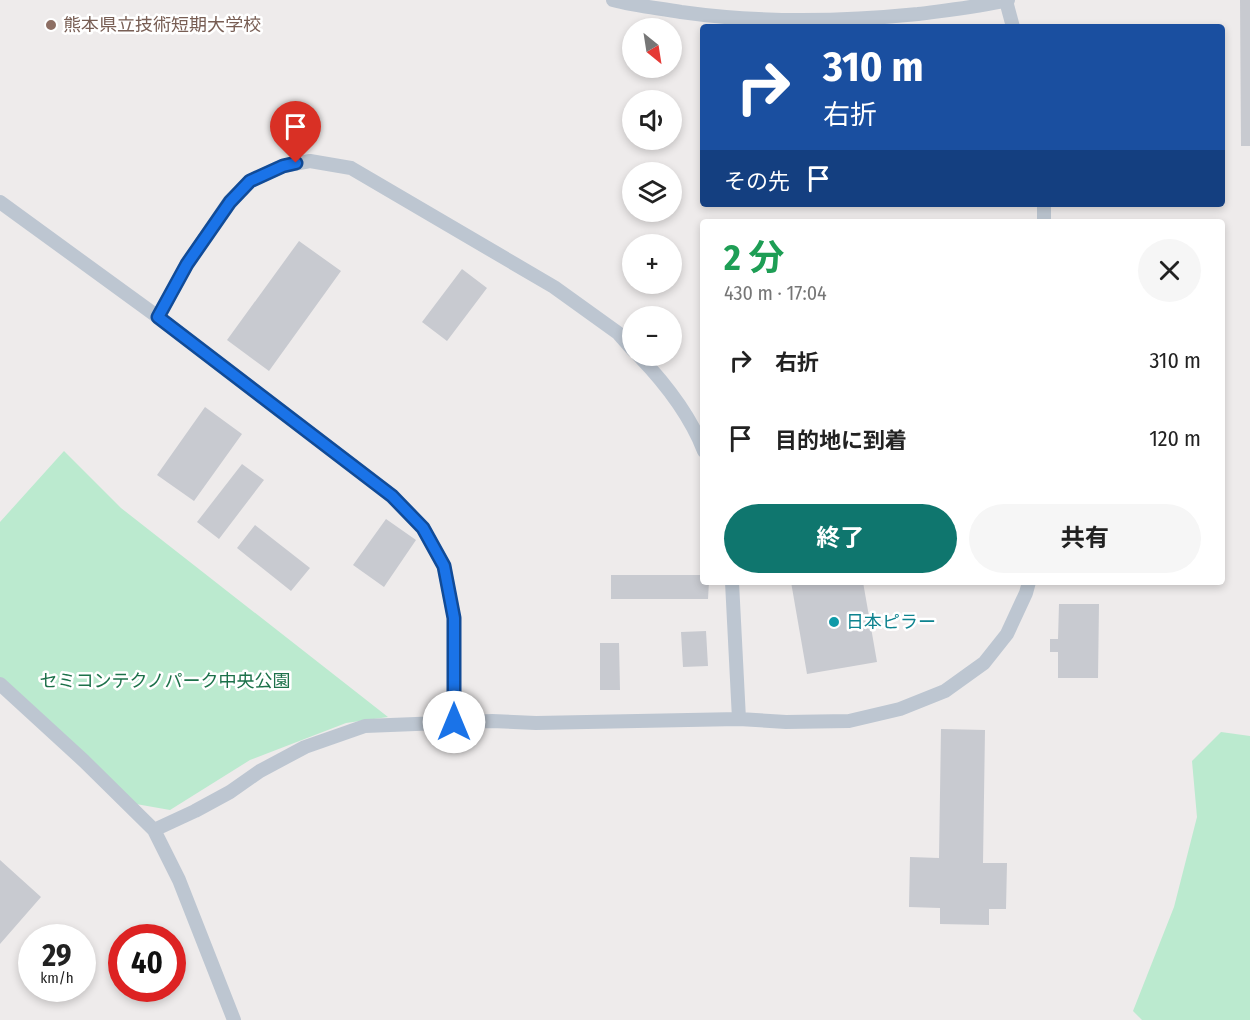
<!DOCTYPE html>
<html lang="ja">
<head>
<meta charset="utf-8">
<style>
  body { margin:0; font-family:"Fira Sans Condensed","Noto Sans JP",sans-serif; background:#f6f6f6; color:#222; height:100vh; display:flex; flex-direction:column; font-size:22px; white-space:nowrap }
  * { box-sizing:border-box; margin:0 }
  p { font-size:20px; color:#767676 }
  .icon { flex:none; width:33px; height:33px; fill:none; stroke:currentColor; stroke-width:2; stroke-linecap:round; stroke-linejoin:round }
  .map { position:relative; flex:1; overflow:hidden }
  .panel { position:absolute; left:700px; top:219px; width:525px; height:366px; display:flex; flex-direction:column; background:#fff; border-radius:6px; box-shadow:0 3px 9px #0003 }
  .panel>* { flex:none }
  .banner { position:absolute; left:700px; top:24px; width:525px; height:183px; border-radius:6px; box-shadow:0 3px 9px #0003; background:#1a4fa0; color:#fff; overflow:hidden }
  .needle { width:39px; rotate:150deg }
  .controls { position:absolute; left:622px; top:18px; display:grid; gap:12px }
  .controls a { display:grid; place-items:center; width:60px; height:60px; border-radius:50%; background:#fff; box-shadow:0 3px 9px #0003; font-size:30px }
  .speed { position:absolute; left:18px; top:924px; display:flex; gap:12px; font-size:30px; font-weight:700; text-align:center }
  .speed>* { display:grid; place-content:center; width:78px; height:78px; border-radius:50%; background:#fff; box-shadow:0 3px 9px #0003; line-height:1 }
  .speed small { font-size:15px; font-weight:400 }
  .speed .limit { border:9px solid #d22; background:#fff; color:#111 }
  .pin { position:absolute; display:grid; place-items:center; width:51px; height:51px; color:#fff; margin:-62px -26px; border-radius:50% 50% 50% 0; rotate:-45deg; box-shadow:0 0 6px #0007 }
  .pin .icon { rotate:45deg }
  .me { position:absolute; width:66px; margin:-33px; rotate:0deg; stroke-linejoin:round; filter:drop-shadow(0 0 4px #0008) }
  .turn { display:flex; align-items:center; gap:21px; height:126px; padding:0 24px; font-size:27px }
  .turn .icon { width:78px; height:78px; stroke-width:2.5 }
  .turn b { display:block; font-size:42px; line-height:51px }
  .then { display:flex; align-items:center; height:57px; padding:0 24px; background:#0003; gap:12px; font-size:22px }
  .round { display:grid; place-items:center; flex:none; width:63px; height:63px; border-radius:32px; background:#f6f6f6 }
  .overview { display:flex; align-items:center; justify-content:space-between; height:102px; padding:0 24px }
  h1 { font-size:36px; font-weight:700; line-height:45px; color:#1e9e55 }
  .action { display:flex; gap:12px; margin-top:auto; padding:12px 24px }
  .action a { flex:1; height:69px; border-radius:36px; background:#0f766e; color:#fff; font-size:24px; font-weight:700; line-height:69px; text-align:center }
  .action a+a { background:#f6f6f6; color:#222 }
  ul { padding:0; list-style:none }
  li { display:flex; align-items:center; gap:18px; height:78px; padding:0 24px }
  li div { flex:1 }
  li b { display:block; font-size:22px }
  li em { font-style:normal }
  .map>svg:first-child { display:block }
  .green { fill:#bbeacf }
  .building { fill:#c8cad0 }
  .lines { fill:none; stroke-linecap:round; stroke-linejoin:round }
  .secondary { stroke:#bdc6d1; stroke-width:14 }
  .route-casing { stroke:#114b97; stroke-width:15 }
  .route { stroke:#1a73e8; stroke-width:10 }
  .education-dot { fill:#8d6e63; stroke:#fff; stroke-width:2 }
  .culture-dot { fill:#0f9aa8; stroke:#fff; stroke-width:2 }
  .labels { text-anchor:middle; stroke-width:5; stroke-linejoin:round; paint-order:stroke }
  .education-label { font-size:18px; fill:#785e54; stroke:#fff; text-anchor:start }
  .culture-label { font-size:18px; fill:#0d838f; stroke:#fff; text-anchor:start }
  .park-label { font-size:18px; fill:#1d714a; stroke:#fff }
</style>
</head>
<body>
<div class="map">
<svg width="1250" height="1020" viewBox="0 0 1250 1020">
  <rect width="100%" height="100%" fill="#eeebeb"/>
  <path class="green" d="M64,451L121,508L388,717L346,723L250,760L170,810L136,804L0,680V522Z
    M1221,732L1250,736V1020H1142L1133,1011L1174,907L1197,817L1192,761Z"/>
  <path class="building" d="M1240,0H1250V146H1241Z
    M299,241L341,271L269,371L227,340Z
    M462,269L487,288L447,341L422,322Z
    M205,407L242,434L194,501L157,475Z
    M242,464L264,480L219,539L197,522Z
    M386,519L416,540L384,587L353,565Z
    M255,525L310,568L291,591L237,548Z
    M611,575H704V582H709L708,599H611Z
    M791,582H863L877,662L807,674Z
    M1059,604H1099L1098,678H1058V652H1050V639H1058Z
    M706,631L708,666L683,667L681,632Z
    M600,643H619L620,690H600Z
    M941,729L985,730L983,863H1007L1006,909H989V925L940,924V908L909,907L910,857L939,858Z
    M0,860L41,897L0,944Z"/>
  <g class="lines">
    <path class="secondary" d="M613,0C635,6 658,8 681,12C759,23 839,22 918,14C948,10 979,7 1008,0
      M1006,1L1013,27
      M0,202L158,317L370,479L392,496L423,528L444,566L454,618V722
      M1044,204V222
      M158,317L187,264L229,202L250,181L283,166L310,161L351,168L554,287L618,333L633,350
      M639,356C665,383 690,415 704,451
      M732,582L739,719
      M0,684L84,761L154,830L179,880L234,1020
      M154,830L195,811L230,792L260,771L305,747L365,726L492,721L536,723L739,719L786,722L849,721L900,709L945,691L984,663L1007,634L1026,593L1029,582"/>
  </g>
  <g class="lines">
    <defs>
      <path id="route" d="M296,163L283,166L250,181L230,202L187,264L158,317L392,496L423,528L444,566L454,618V722"/>
    </defs>
    <use href="#route" class="route-casing"/>
    <use href="#route" class="route"/>
  </g>
  <circle class="education-dot" cx="51" cy="25" r="6"/>
  <circle class="culture-dot" cx="834" cy="622" r="6"/>
  <g class="labels">
    <g class="education-label">
      <text x="63" y="31">熊本県立技術短期大学校</text>
    </g>
    <g class="culture-label">
      <text x="846" y="628">日本ピラー</text>
    </g>
    <g class="park-label">
      <text x="165" y="687">セミコンテクノパーク中央公園</text>
    </g>
  </g>
</svg>
<div class="controls">
<a><svg class="needle" viewBox="-14 -14 28 28"><path d="M0-13l5 13h-10z" fill="#e53935"/><path d="M0 13l5-13h-10z" fill="#767676"/></svg></a>
<a><svg class="icon" aria-label="sound" viewBox="0 0 24 24"><path d="M4 9h4l5-4v14l-5-4H4zM17 9q2 3 0 6"/></svg></a>
<a><svg class="icon" aria-label="layers" viewBox="0 0 24 24"><path d="M12 4l9 5-9 5-9-5zM3 14l9 5 9-5"/></svg></a>
<a>+</a>
<a>−</a>
</div>
<div class="speed"><div>29<small>km/h</small></div><div class="limit">40</div></div>
<div class="pin" style="left:296px;top:163px;background:#d93025"><svg class="icon" aria-label="arrive" viewBox="0 0 24 24"><path d="M6 21V4h12l-3 4 3 4H6"/></svg></div>
<svg class="me" style="left:454px;top:722px" viewBox="-20 -20 40 40"><circle r="19" fill="#fff"/><path d="M0-13L10 11 0 6-10 11z" fill="#1a73e8"/></svg>
<div class="banner">
<div class="turn"><svg class="icon" aria-label="right" viewBox="0 0 24 24"><path d="M7 20v-9h11M14 6l5 5-5 5"/></svg><div><b>310 m</b>右折</div></div>
<div class="then">その先<svg class="icon" aria-label="arrive" viewBox="0 0 24 24"><path d="M6 21V4h12l-3 4 3 4H6"/></svg></div>
</div>
<section class="panel">
<div class="overview"><div><h1>2 分</h1><p>430 m · 17:04</p></div><a class="round"><svg class="icon" aria-label="close" viewBox="0 0 24 24"><path d="M6 6l12 12M18 6L6 18"/></svg></a></div>
<ul>
<li><svg class="icon" aria-label="right" viewBox="0 0 24 24"><path d="M7 20v-9h11M14 6l5 5-5 5"/></svg><div><b>右折</b></div><em>310 m</em></li>
<li><svg class="icon" aria-label="arrive" viewBox="0 0 24 24"><path d="M6 21V4h12l-3 4 3 4H6"/></svg><div><b>目的地に到着</b></div><em>120 m</em></li>
</ul>
<div class="action"><a>終了</a><a>共有</a></div>
</section>
</div>
</body>
</html>
